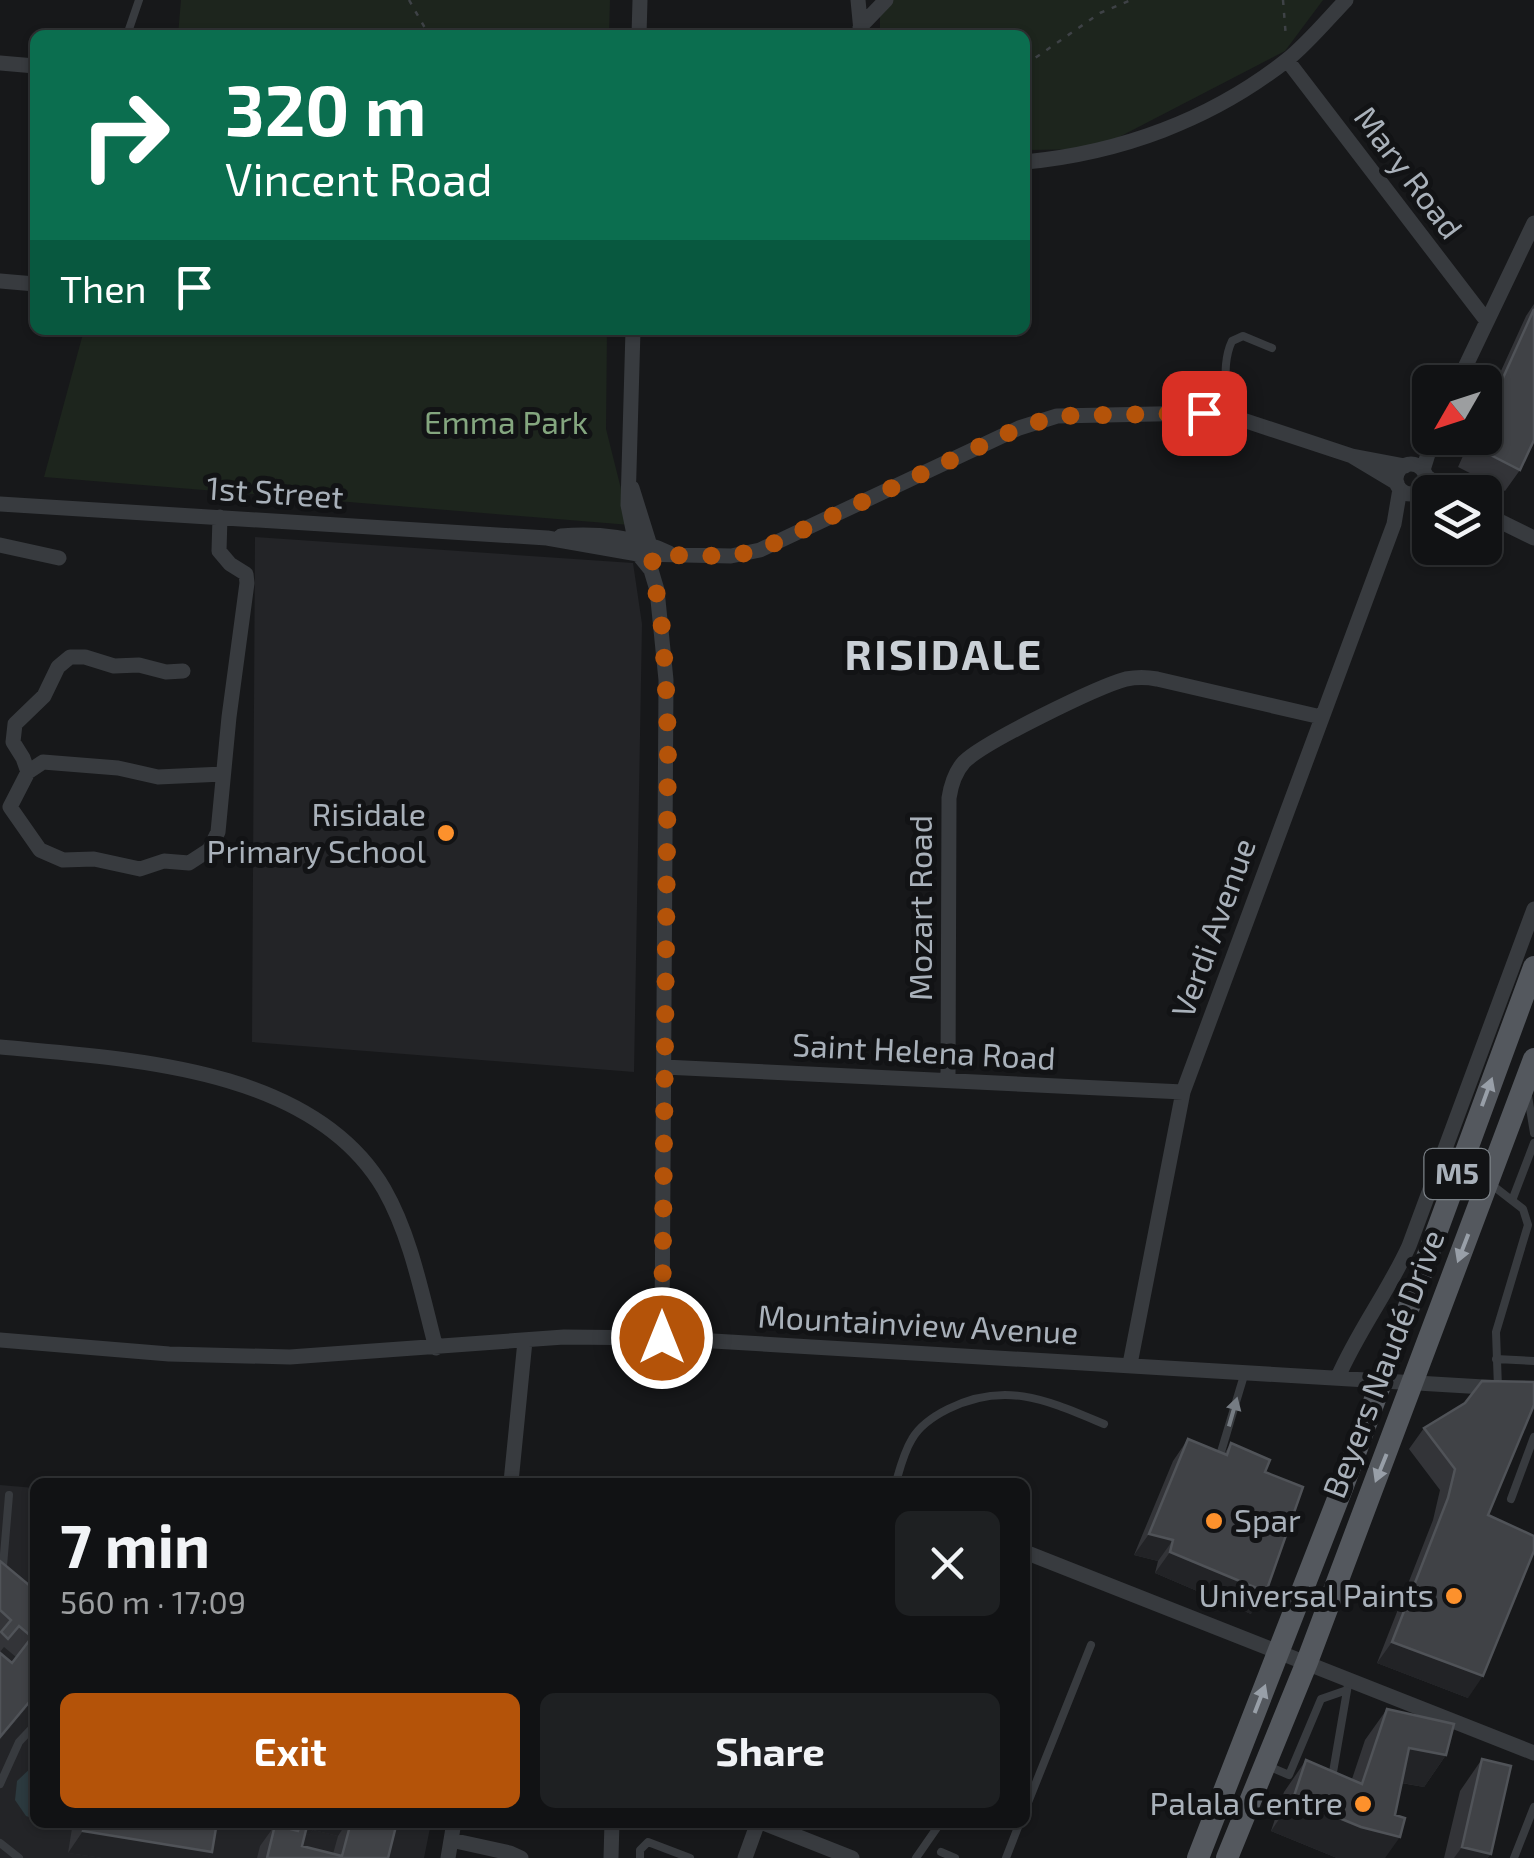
<!DOCTYPE html>
<html lang="en">
<head>
<meta charset="utf-8">
<style>
  body { margin:0; font-family:"Exo 2",sans-serif; background:#1e2022; color:#f1f3f6; height:100vh; display:flex; flex-direction:column; font-size:38px; white-space:nowrap }
  * { box-sizing:border-box; margin:0 }
  p { font-size:32px; color:#9c9ea0 }
  .icon { flex:none; width:55px; height:55px; fill:none; stroke:currentColor; stroke-width:2; stroke-linecap:round; stroke-linejoin:round }
  .map { position:relative; flex:1; overflow:hidden }
  .details { position:absolute; left:30px; top:1478px; width:1000px; height:350px; display:flex; flex-direction:column; background:#111214; border-radius:15px; box-shadow:0 2px 8px #0004,0 0 0 2px #303234 }
  .details>* { flex:none }
  .hud { position:absolute; left:30px; top:30px; width:1000px; height:305px; border-radius:15px; box-shadow:0 2px 8px #0004,0 0 0 2px #303234; background:#0b6e4f; color:#fff; overflow:hidden }
  .needle { width:65px; rotate:231deg }
  .tools { position:absolute; left:1412px; top:365px; display:grid; gap:20px }
  .tools a { display:grid; place-items:center; width:90px; height:90px; border-radius:15px; background:#111214; box-shadow:0 2px 8px #0004,0 0 0 2px #303234; font-size:50px }
  .pin { position:absolute; display:grid; place-items:center; width:85px; height:85px; color:#fff; margin:-42px; border-radius:20px; box-shadow:0 5px 15px #0006 }
  .me { position:absolute; width:110px; margin:-55px; rotate:0deg; stroke-linejoin:round; filter:drop-shadow(0 0 8px #0008) }
  .turn { display:flex; align-items:center; gap:35px; height:210px; padding:0 30px; font-size:45px }
  .turn .icon { width:130px; height:130px; stroke-width:2.5 }
  .turn b { display:block; font-size:70px; line-height:85px }
  .then { display:flex; align-items:center; height:95px; padding:0 30px; background:#0003; gap:20px; font-size:38px }
  .round { display:grid; place-items:center; flex:none; width:105px; height:105px; border-radius:15px; background:#1e2022 }
  .head { display:flex; align-items:center; justify-content:space-between; height:170px; padding:0 30px }
  h1 { font-size:60px; font-weight:700; line-height:75px }
  .primary-button { display:flex; gap:20px; margin-top:auto; padding:20px 30px }
  .primary-button a { flex:1; height:115px; border-radius:15px; background:#b45309; color:#fff; font-size:40px; font-weight:700; line-height:115px; text-align:center }
  .primary-button a+a { background:#1e2022; color:#f1f3f6 }
  .map>svg:first-child { display:block }
  .built { fill:#232427 }
  .green { fill:#1d251d }
  .water { fill:#2c3a3f }
  .lines { fill:none; stroke-linecap:round; stroke-linejoin:round }
  .path { stroke:#3e4246; stroke-width:2.5; stroke-dasharray:5 8; stroke-linecap:butt }
  .service { stroke:#383b3f; stroke-width:8 }
  .minor { stroke:#383b3f; stroke-width:15 }
  .primary { stroke:#54585e; stroke-width:22 }
  .wall { fill:#333438; fill-rule:evenodd }
  .shaded-wall { fill:#222326 }
  .building { fill:#404246; stroke:#505358; stroke-width:2.5 }
  .oneway { fill:#989fa8 }
  .oneway2 { fill:#767c83 }
  .route { stroke:#b45309; stroke-width:18; stroke-dasharray:0 32.4 }
  .poi-dot { fill:#fd912c; stroke:#121315; stroke-width:4 }
  .labels { text-anchor:middle; stroke-width:10; stroke-linejoin:round; paint-order:stroke }
  .shield { fill:#121315; stroke:#7c8288; stroke-width:2.5 }
  .shield-label { font-size:30px; font-weight:bold; fill:#a9b1ba }
  .street-label { font-size:32px; fill:#a9b1ba; stroke:#121315 }
  .park-label { font-size:32px; fill:#84a67f; stroke:#121315 }
  .poi-label { font-size:32px; fill:#a9b1ba; stroke:#121315; text-anchor:end }
  .district-label { font-size:42px; font-weight:bold; letter-spacing:2.5px; fill:#cad0d6; stroke:#121315 }
</style>
</head>
<body>
<div class="map">
<svg width="1534" height="1858" viewBox="0 0 1534 1858">
  <rect width="100%" height="100%" fill="#17181a"/>
  <path class="built" d="M255,537L633,563L642,624L634,1072L252,1042Z
    M0,1485L35,1488V1822L431,1823L424,1858H0Z"/>
  <path class="green" d="M181,0H610L609,35H178Z
    M886,0H1323L1285,51L1096,149L1025,150V35H880V7Z
    M84,330H607L606,429L630,525L44,477Z"/>
  <path class="water" d="M35,1764V1819L26,1816L15,1800L17,1781Z"/>
  <g class="lines">
    <path class="path" d="M409,0L429,35
      M1283,0L1286,38
      M1025,65L1100,13L1131,0"/>
    <path class="service" d="M127,35L139,0
      M1225,416C1228,391 1221,364 1232,341L1243,336L1272,348
      M1528,1096L1534,1133
      M1492,1185L1523,1209L1528,1225L1496,1332L1498,1388
      M1513,1198L1534,1143
      M1496,1359L1534,1361
      M1221,1452L1245,1372
      M896,1482C900,1468 904,1452 912,1439C920,1425 934,1416 948,1409C1006,1380 1049,1401 1104,1424
      M1511,1499L1534,1437
      M3,1566L9,1495
      M1025,1604L1028,1595
      M1268,1766L1289,1775L1321,1699L1347,1690
      M1332,1778L1349,1679
      M0,1784L19,1742L35,1725
      M1025,1810L1091,1645
      M0,1843L19,1858
      M941,1852L955,1858
      M640,1858V1850L648,1842L690,1858
      M916,1858L941,1822
      M1006,1858L1020,1822
      M1514,1858L1534,1807"/>
    <path class="minor" d="M858,0L861,31
      M860,27L886,0
      M639,35L640,0
      M1287,60L1486,320
      M0,63L35,66
      M1025,162C1120,153 1211,120 1287,60C1308,43 1327,20 1346,0
      M0,281L35,284
      M633,330L628,505L638,554L651,570L657,590L666,680L662,1338
      M1458,382L1534,223
      M1352,456L1397,483
      M1396 479a15 15 0 1 1 30 0a15 15 0 1 1-30 0Z
      M1423,470L1433,438
      M1426,476L1447,492
      M632,488L652,552
      M0,504L547,538L638,554L731,556L760,550L1019,428L1057,416L1204,413L1237,418L1352,456L1405,466
      M1485,514L1534,538
      M220,517L219,551L230,564L246,574L247,583L229,717L218,832L209,850L189,863L164,861L140,869L94,859L63,860L40,850L10,807L28,772L43,762L118,768L158,777L223,774
      M561,536C597,533 637,537 669,553
      M0,545L59,558
      M28,772L23,758L13,742L15,724L44,696L58,667L70,657H85L114,666L139,665L166,672L183,671
      M0,1047C127,1059 312,1066 384,1189C411,1236 422,1295 436,1348
      M664,1067L1183,1092
      M948,1081L949,798C951,785 955,772 964,762C984,742 1097,687 1126,679C1137,677 1146,677 1157,679L1321,717
      M0,1340L169,1354L290,1357L564,1337L662,1338L1534,1390
      M1130,1364L1183,1092L1394,524L1400,489
      M1338,1377C1358,1331 1388,1292 1409,1246L1534,909
      M511,1482L525,1341
      M1025,1552L1534,1753
      M761,1822L852,1858
      M451,1840L510,1853L521,1858
      M448,1858L454,1822
      M611,1858L612,1822
      M745,1858L758,1822"/>
    <path class="primary" d="M1198,1858L1343,1486L1534,967
      M1227,1858L1307,1662L1534,1059"/>
  </g>
  <path class="wall" d="M1534,304V440L1520,470L1505,491L1458,467L1471,438H1485V406L1526,316Z
    M1424,1428L1488,1515L1468,1698L1377,1663L1433,1520L1440,1490L1409,1449Z
    M1188,1439L1224,1454L1231,1443L1265,1472L1251,1614L1155,1573L1158,1561L1134,1555L1173,1461Z
    M0,1561L35,1590V1698L0,1740V1653L12,1663L16,1657L4,1647L0,1652Z
    M1387,1709L1446,1755L1424,1787L1401,1783L1385,1858H1337L1271,1831L1284,1792L1306,1760L1352,1779L1365,1740Z
    M1482,1759L1491,1854L1487,1858H1444L1460,1791Z
    M73,1822H217L212,1852L208,1858H102L68,1853Z
    M286,1822H397L388,1858H257L260,1846L275,1825L290,1828L291,1824ZM313,1830L338,1836L333,1854L302,1846L305,1834L309,1835Z"/>
  <path class="shaded-wall" d="M1149,1534L1173,1540L1158,1561L1134,1555Z
    M1170,1552L1266,1592L1251,1614L1155,1573Z
    M1392,1642L1483,1676L1468,1698L1377,1663Z
    M35,1695V1698L0,1740V1737Z
    M1409,1748L1446,1755L1424,1787L1386,1780Z
    M1293,1799L1400,1837L1385,1858H1337L1271,1831Z
    M303,1822H347L338,1836L313,1830L309,1835L297,1832Z
    M83,1831L212,1852L208,1858H102L68,1853Z
    M1462,1847L1491,1854L1487,1858H1454Z"/>
  <path class="building" d="M1534,309V440L1520,470L1473,446L1476,438H1485V418Z
    M1482,1381L1534,1382V1405L1488,1515L1534,1536V1551L1483,1676L1392,1642L1448,1498L1455,1469L1424,1428L1465,1403Z
    M1188,1439L1227,1455L1231,1443L1270,1460L1265,1472L1303,1487L1266,1592L1170,1552L1173,1540L1149,1534Z
    M0,1561L35,1590V1695L0,1737V1653L12,1663L32,1637L19,1626L8,1639L1,1632L11,1620L0,1610Z
    M1387,1709L1454,1724L1446,1755L1409,1748L1395,1815L1405,1818L1400,1837L1361,1827L1293,1799L1306,1760L1362,1784Z
    M1482,1759L1511,1766L1491,1854L1462,1847Z
    M85,1822H217L212,1852L83,1831Z
    M301,1822H308L302,1846L342,1856L351,1822H397L388,1858H267L275,1825L298,1831Z"/>
  <defs><path id="oneway-solid" d="M-6-.8H1V-3.2L6.5 0L1 3.2V.8H-6Z" transform="scale(2.5)"/></defs>
  <g class="oneway">
    <use href="#oneway-solid" transform="translate(1487 1092) rotate(-70)"/>
    <use href="#oneway-solid" transform="translate(1463 1248) rotate(111)"/>
    <use href="#oneway-solid" transform="translate(1381 1468) rotate(112)"/>
    <use href="#oneway-solid" transform="translate(1260 1699) rotate(-69)"/>
  </g>
  <use class="oneway2" href="#oneway-solid" transform="translate(1233 1412) rotate(-74)"/>
  <g class="lines">
    <path class="route" d="M662,1338L668,746C667,703 665,661 661,618C659,597 650,576 653,555L731,556L760,550L1019,428L1057,416L1204,413"/>
  </g>
  <g class="poi-dot">
    <circle cx="446" cy="833" r="10"/>
    <circle cx="1214" cy="1521" r="10"/>
    <circle cx="1454" cy="1596" r="10"/>
    <circle cx="1363" cy="1804" r="10"/>
  </g>
  <g class="labels">
    <rect class="shield" x="1424.5" y="1149" width="65" height="50" rx="8"/>
    <g class="shield-label">
      <text x="1457" y="1184">M5</text>
    </g>
    <g class="street-label">
      <text transform="translate(1408 173) rotate(53)" y="11">Mary Road</text>
      <text transform="translate(275 493) rotate(4)" y="11">1st Street</text>
      <text transform="translate(921 908) rotate(-90)" y="11">Mozart Road</text>
      <text transform="translate(1214 928) rotate(-70)" y="11">Verdi Avenue</text>
      <text transform="translate(924 1052) rotate(3)" y="11">Saint Helena Road</text>
      <text transform="translate(918 1325) rotate(3)" y="11">Mountainview Avenue</text>
      <text transform="translate(1384 1364) rotate(-69)" y="11">Beyers Naudé Drive</text>
    </g>
    <g class="park-label">
      <text x="506" y="434">Emma Park</text>
    </g>
    <g class="poi-label">
      <text x="426" y="826">Risidale<tspan x="426" dy="37">Primary School</tspan></text>
      <text x="1234" y="1532" text-anchor="start">Spar</text>
      <text x="1434" y="1607">Universal Paints</text>
      <text x="1343" y="1815">Palala Centre</text>
    </g>
    <g class="district-label">
      <text x="944" y="670">RISIDALE</text>
    </g>
  </g>
</svg>
<div class="tools">
<a><svg class="needle" viewBox="-14 -14 28 28"><path d="M0-13l5 13h-10z" fill="#e53935"/><path d="M0 13l5-13h-10z" fill="#9c9ea0"/></svg></a>
<a><svg class="icon" aria-label="layers" viewBox="0 0 24 24"><path d="M12 4l9 5-9 5-9-5zM3 14l9 5 9-5"/></svg></a>
</div>
<div class="pin" style="left:1204px;top:413px;background:#d93025"><svg class="icon" aria-label="arrive" viewBox="0 0 24 24"><path d="M6 21V4h12l-3 4 3 4H6"/></svg></div>
<svg class="me" style="left:662px;top:1338px" viewBox="-20 -20 40 40"><circle r="17" fill="#b45309" stroke="#fff" stroke-width="3"/><path d="M0-11L8 9 0 5-8 9z" fill="#fff"/></svg>
<div class="hud">
<div class="turn"><svg class="icon" aria-label="right" viewBox="0 0 24 24"><path d="M7 20v-9h11M14 6l5 5-5 5"/></svg><div><b>320 m</b>Vincent Road</div></div>
<div class="then">Then<svg class="icon" aria-label="arrive" viewBox="0 0 24 24"><path d="M6 21V4h12l-3 4 3 4H6"/></svg></div>
</div>
<section class="details">
<div class="head"><div><h1>7 min</h1><p>560 m · 17:09</p></div><a class="round"><svg class="icon" aria-label="close" viewBox="0 0 24 24"><path d="M6 6l12 12M18 6L6 18"/></svg></a></div>
<div class="primary-button"><a>Exit</a><a>Share</a></div>
</section>
</div>
</body>
</html>
